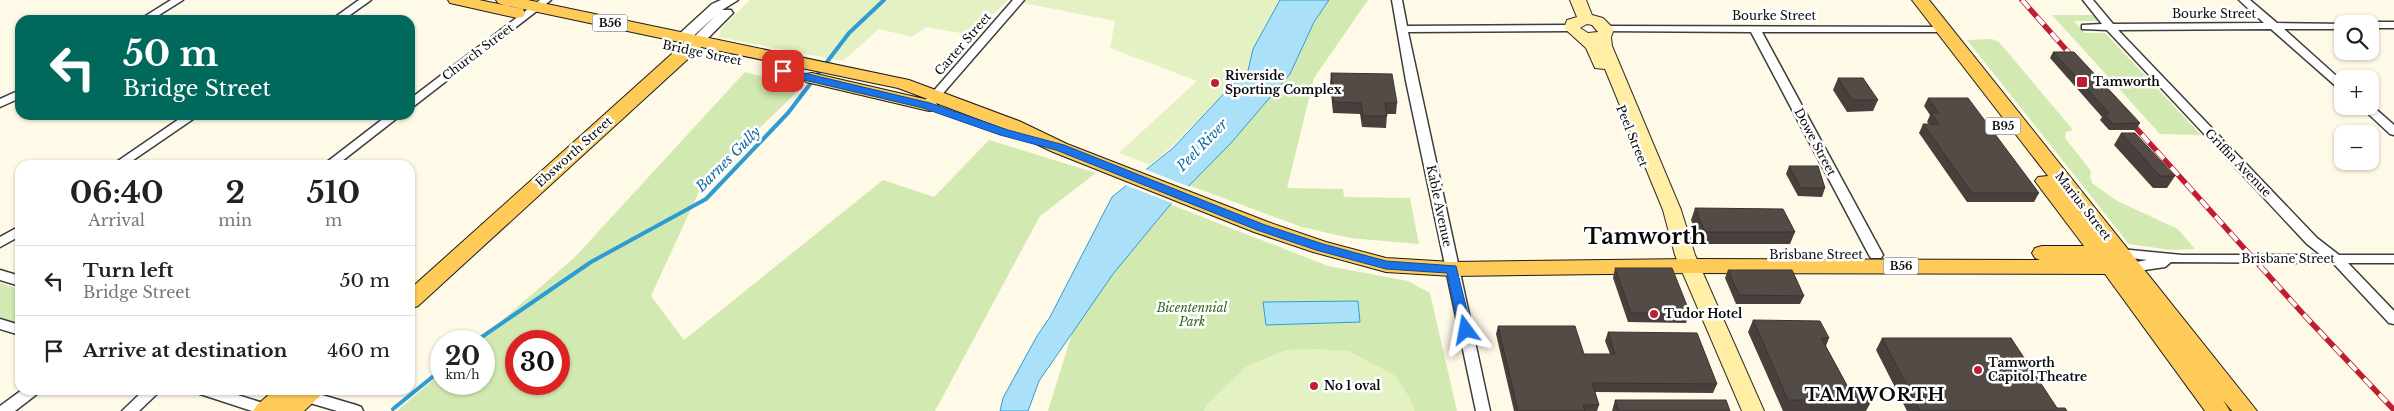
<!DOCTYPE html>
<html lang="en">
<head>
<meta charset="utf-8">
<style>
  body { margin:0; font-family:"Libre Baskerville",serif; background:#f2f2f2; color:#222; height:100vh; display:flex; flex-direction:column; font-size:19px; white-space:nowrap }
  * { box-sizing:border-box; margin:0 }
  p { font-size:16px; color:#767676 }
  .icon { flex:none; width:28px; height:28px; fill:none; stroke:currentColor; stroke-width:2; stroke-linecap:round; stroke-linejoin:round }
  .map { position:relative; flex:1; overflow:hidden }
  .side { position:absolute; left:15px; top:160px; width:400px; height:235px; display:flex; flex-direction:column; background:#fff; border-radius:15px; box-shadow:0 1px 4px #0004 }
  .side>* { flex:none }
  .hud { position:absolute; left:15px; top:15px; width:400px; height:105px; border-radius:15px; box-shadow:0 1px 4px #0004; background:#00695c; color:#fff; overflow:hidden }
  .tools { position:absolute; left:2334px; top:15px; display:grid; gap:10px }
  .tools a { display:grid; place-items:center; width:45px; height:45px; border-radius:10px; background:#fff; box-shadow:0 1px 4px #0004; font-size:25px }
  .speed { position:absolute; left:430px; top:330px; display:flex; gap:10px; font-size:25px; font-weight:700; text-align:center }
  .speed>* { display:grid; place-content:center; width:65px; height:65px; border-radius:50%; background:#fff; box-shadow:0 1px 4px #0004; line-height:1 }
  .speed small { font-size:12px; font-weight:400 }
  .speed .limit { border:8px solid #d22; background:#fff; color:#111 }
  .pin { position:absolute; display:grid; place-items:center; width:42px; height:42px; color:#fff; margin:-21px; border-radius:10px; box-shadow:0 2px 8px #0006 }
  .me { position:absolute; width:55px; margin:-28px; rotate:347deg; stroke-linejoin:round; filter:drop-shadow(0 0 4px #0008) }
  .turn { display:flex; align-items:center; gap:18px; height:105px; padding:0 25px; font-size:22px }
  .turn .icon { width:65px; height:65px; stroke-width:2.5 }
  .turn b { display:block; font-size:35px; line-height:42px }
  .eta { display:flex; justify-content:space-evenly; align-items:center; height:85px; text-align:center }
  .eta b { font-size:30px; font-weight:800; line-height:35px }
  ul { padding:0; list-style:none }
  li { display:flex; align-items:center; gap:15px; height:70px; padding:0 25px; border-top:1px solid #e0e0e0 }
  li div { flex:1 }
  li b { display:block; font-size:19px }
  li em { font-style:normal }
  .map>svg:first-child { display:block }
  .green { fill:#d2eab1; fill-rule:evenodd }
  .pitch { fill:#e4f1c3 }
  .water { fill:#aae1f9; stroke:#2e9cd3 }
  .pier { fill:#fff9e8 }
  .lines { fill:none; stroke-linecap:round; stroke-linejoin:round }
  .stream { stroke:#2e9cd3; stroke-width:4 }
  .minor-casing { stroke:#3d3d3d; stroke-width:3 }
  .tertiary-casing { stroke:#3d3d3d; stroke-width:3 }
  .secondary-casing { stroke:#2c2c2c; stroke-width:2 }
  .primary-casing { stroke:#1b1b1b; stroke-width:2 }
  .minor { fill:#fff; fill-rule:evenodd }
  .tertiary { fill:#fff; fill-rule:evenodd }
  .secondary { fill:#ffeea3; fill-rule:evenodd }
  .primary { fill:#ffcb58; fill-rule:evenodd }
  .rail-casing { stroke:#bf1e31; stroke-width:5.5 }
  .rail { stroke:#fff; stroke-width:4; stroke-dasharray:11; stroke-linecap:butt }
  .wall { fill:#47403c }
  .building { fill:#534b46; stroke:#3a3431 }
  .route { fill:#1a73e8; stroke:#114b97 }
  .poi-dot { fill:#bf1e31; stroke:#fff; stroke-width:2 }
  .labels { text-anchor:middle; stroke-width:5; stroke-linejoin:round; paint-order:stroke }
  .shield { fill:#fff; stroke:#545454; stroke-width:1 }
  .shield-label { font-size:11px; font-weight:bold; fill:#0a0a0a }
  .street-label { font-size:12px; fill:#0a0a0a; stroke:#fff }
  .poi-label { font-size:12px; font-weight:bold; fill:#0a0a0a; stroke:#fff; text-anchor:start }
  .park-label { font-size:12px; font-style:italic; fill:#2e6419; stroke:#fff }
  .water-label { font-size:14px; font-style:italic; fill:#106ba0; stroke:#fff }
  .district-label { font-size:18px; font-weight:bold; letter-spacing:1px; fill:#0a0a0a; stroke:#fff }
  .town-label { font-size:22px; font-weight:bold; fill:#0a0a0a; stroke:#fff }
</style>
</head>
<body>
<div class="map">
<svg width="2394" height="411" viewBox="0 0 2394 411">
  <rect width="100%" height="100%" fill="#fff9e8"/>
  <path class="green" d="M1329,0H1368L1314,78L1287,188L1343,189L1344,197L1410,198L1419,244L1350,238L1302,227L1188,185L1231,143L1290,74L1314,22Z
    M2052,15H2095L2101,21H2074L2085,33H2105L2201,135L2160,134Z
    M1992,39L1999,42L2073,130L2066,132L2065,138L2091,171L2090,176L2092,183L2117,201L2178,229L2195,249L2171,250L2129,244L1967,40Z
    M745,72L802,87L703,183L651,296L684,340L883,180L934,197L989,140L1096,173L1040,216L935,411H397L441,373V384H484V341H478L574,258ZM559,341V384H516V341Z
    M1159,200L1328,266L1408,281L1430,293L1457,411H1048L1082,301Z
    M0,283L20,289V324L0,318Z"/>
  <path class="pitch" d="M750,0H1280L1253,49L1247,75C1211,101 1185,138 1150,165L1119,153L1197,81L1110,48L1115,21L1008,0L972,35L926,27L912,37L879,29L843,61L718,37L721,29Z
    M1319,349L1349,351L1394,375L1410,398L1415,411H1204L1207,404L1247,366L1286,350Z"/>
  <path class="water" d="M1280,0H1329L1314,22L1290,74L1231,143L1169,206L1113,274L1039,381L1028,411H1000L1003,398L1037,336L1050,317L1112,197L1173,148L1232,85L1247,75L1253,49Z
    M1358,301L1360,322L1266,325L1263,302Z"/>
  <path class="pier" d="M1142,168L1190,187L1174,204L1123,184Z"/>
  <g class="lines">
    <path class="stream" d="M476,341L591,262L706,199L788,113L849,33L884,0
      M393,409L441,370"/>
    <defs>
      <path id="minor" d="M171,0H183L151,20H139Z
        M359,0H371L343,20H331Z
        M540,0H551L414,106L410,107V99Z
        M1013,0H1024L932,106H924L922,104L924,102Z
        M1392,0H1402L1407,26L1572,25L1577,28L1572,31L1408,32L1490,411H1476L1406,81Z
        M2083,0H2093L2113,24L2264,23L2239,0H2250L2277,23L2346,24H2342V29H2284L2342,81V89L2338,88L2271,29L2118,30L2317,238L2339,255H2394V263H2348L2394,311V324L2389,323L2333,263L2171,262L2165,267L2131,272L2126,270L2124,267L2126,264L2147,260L2115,256L2113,253L2115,250L2120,249L2182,255H2321L2307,244L2107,30L2082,29V25L2102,24Z
        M2370,22H2394V28H2370V24H2366Z
        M1606,26L1946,27L1947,29L1942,32H1762L1883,255L1881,258H1871L1869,255L1751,32L1602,31L1601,29Z
        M20,90V98L0,107V99Z
        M2370,104L2394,125V135L2390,134L2360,106H2370Z
        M185,115H199L126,165H112Z
        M388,115H401L337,165H323Z
        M20,226V236L0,247V237Z
        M0,270L20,276V286L0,280Z
        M0,319L20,325V335L0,329Z
        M22,390H39L37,394L15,411H0V406Z
        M144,390H161L139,411H122Z
        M198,390H222L266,404L278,406L280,410L252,411L200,394Z
        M295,390H305L356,405L361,407L363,411H337L300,400L295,398L293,394Z"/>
      <path id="tertiary" d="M721,0H738L722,10H731L733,13L703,43H693L691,40L716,15L688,41H678L676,38L678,35L712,4Z"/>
      <path id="secondary" d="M1570,0H1586L1592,15L1603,18L1614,29L1611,37L1612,46L1681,210L1695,255L1764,411H1742L1675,255L1663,210L1605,69L1595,68L1586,48L1564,28L1567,20L1577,17ZM1587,24L1592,25L1598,32L1588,33L1580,28Z"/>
      <path id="primary" d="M448,0H479L523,9L525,13L523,17L517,18L450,3Z
        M496,0H528L909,80L1019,121L1067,144L1268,222L1326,242L1386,258L1452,262L1690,259L2040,260L2035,258L2032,253L2035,248L2042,246H2084L2035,181L2038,177L2048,176L1912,0H1929L2257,411H2232L2223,400L2230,411H2205L2105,274L1690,273L1452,276L1386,272L1313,252L1254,232L1053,152L1005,129L936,103L938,106L935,110L929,111L806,82L803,78L806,74L812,73L933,101L898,88L701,47L418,306L410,309V289L684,43L504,5L498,3Z
        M274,390H324L320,396L304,411H253L257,405Z"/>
    </defs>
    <use href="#minor" class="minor-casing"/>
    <use href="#tertiary" class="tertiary-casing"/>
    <use href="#secondary" class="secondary-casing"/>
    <use href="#primary" class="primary-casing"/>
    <use href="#minor" class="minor"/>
    <use href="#tertiary" class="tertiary"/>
    <use href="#secondary" class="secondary"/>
    <use href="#primary" class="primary"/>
    <defs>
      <path id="rail" d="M2022,0L2077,62
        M2127,118L2305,316L2394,410"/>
    </defs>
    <use href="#rail" class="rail-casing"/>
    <use href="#rail" class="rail"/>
  </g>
  <path class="wall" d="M2053,52L2140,123L2136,130H2109L2100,120L2102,117L2050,58Z
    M1331,73L1397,103L1396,114H1387L1386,128L1362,127L1360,114L1333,113L1330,84Z
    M1838,78L1878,100L1873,111L1847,112L1833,90Z
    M1928,98L2039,193L2034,202H1967L1919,133L1923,124H1929L1927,122L1930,115L1924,106Z
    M2121,133L2175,176L2167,188H2153L2114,145Z
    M1789,166L1825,188L1822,197L1798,196L1786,174Z
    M1695,208L1795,232L1790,244H1701L1691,220Z
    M1615,268L1690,313L1686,323L1628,322L1613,278Z
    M1728,270L1804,296L1800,304H1736L1725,278Z
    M1753,320L1829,338L1826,346L1849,389L1872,400L1866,411H1783L1748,332Z
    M1498,326L1584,354H1610L1605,341L1608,332L1717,384L1713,393L1595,392L1599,405L1597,411H1514L1496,334Z
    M1882,338L2057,408L2067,411H1907L1876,350Z
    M1615,400L1730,411H1612Z"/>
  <path class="building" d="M2053,52H2074L2140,123L2113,124L2104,114L2109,113Z
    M1331,73L1392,74L1397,103H1385L1387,116H1363L1361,103L1334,102Z
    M1838,78H1863L1878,100H1852Z
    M1928,98H1968L2039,193H1972L1923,124H1939L1931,113H1939Z
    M2121,133H2135L2175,176H2160Z
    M1789,166H1818L1825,188H1801Z
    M1695,208L1783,209L1795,232H1705Z
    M1615,268H1672L1690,313H1631Z
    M1728,270H1792L1804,296L1739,295Z
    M1753,320L1820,321L1829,338H1821L1849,389L1867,390L1872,400H1788Z
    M1498,326H1575L1584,354H1615L1608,332L1697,333L1717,384L1592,383L1599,405H1583L1585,411H1518Z
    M1882,338H2011L2057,408H2065L2067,411H1920Z
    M1615,400H1726L1730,411H1619Z"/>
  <path class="route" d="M783,68L930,103L1008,130L1064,145L1265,225L1323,244L1386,261L1456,266L1472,330L1466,335L1459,330L1447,273L1386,269L1316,250L1257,230L1056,150L1000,135L923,108L779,74V69Z"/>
  <g class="poi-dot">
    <rect x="2076" y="76" width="12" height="12" rx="2.5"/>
    <circle cx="1215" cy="83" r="5"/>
    <circle cx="1654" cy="314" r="5"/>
    <circle cx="1978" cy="370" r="5"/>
    <circle cx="1314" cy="386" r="5"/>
  </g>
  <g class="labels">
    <g class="shield">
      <rect x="592.5" y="14.5" width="35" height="17" rx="4"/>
      <rect x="1985.5" y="117.5" width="35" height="17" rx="4"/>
      <rect x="1883.5" y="257.5" width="35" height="17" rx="4"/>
    </g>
    <g class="shield-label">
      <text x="610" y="27">B56</text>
      <text x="2003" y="130">B95</text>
      <text x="1901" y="270">B56</text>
    </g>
    <g class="street-label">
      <text x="2214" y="18">Bourke Street</text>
      <text x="1774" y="20">Bourke Street</text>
      <text transform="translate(963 44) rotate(-49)" y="4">Carter Street</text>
      <text transform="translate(478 52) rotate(-37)" y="4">Church Street</text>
      <text transform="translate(702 53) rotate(12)" y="4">Bridge Street</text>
      <text transform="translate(1632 136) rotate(68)" y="4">Peel Street</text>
      <text transform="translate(1815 142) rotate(62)" y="4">Dowe Street</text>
      <text transform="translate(574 152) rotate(-42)" y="4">Ebsworth Street</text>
      <text transform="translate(2238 163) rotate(46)" y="4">Griffin Avenue</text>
      <text transform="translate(1439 206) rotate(78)" y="4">Kable Avenue</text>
      <text transform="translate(2083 206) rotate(52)" y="4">Marius Street</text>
      <text x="1816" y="259">Brisbane Street</text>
      <text x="2288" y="263">Brisbane Street</text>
    </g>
    <g class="poi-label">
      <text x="1225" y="80">Riverside<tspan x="1225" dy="14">Sporting Complex</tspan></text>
      <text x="2093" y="86">Tamworth</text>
      <text x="1664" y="318">Tudor Hotel</text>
      <text x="1988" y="367">Tamworth<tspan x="1988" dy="14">Capitol Theatre</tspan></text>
      <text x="1324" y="390">No 1 oval</text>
    </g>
    <g class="park-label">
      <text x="1192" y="312">Bicentennial<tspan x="1192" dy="14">Park</tspan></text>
    </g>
    <g class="water-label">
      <text transform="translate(1202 145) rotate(-46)" y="5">Peel River</text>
      <text transform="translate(728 159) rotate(-45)" y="5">Barnes Gully</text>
    </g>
    <g class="district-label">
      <text x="1875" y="401">TAMWORTH</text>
    </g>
    <g class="town-label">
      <text x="1645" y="244">Tamworth</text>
    </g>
  </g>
</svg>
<div class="tools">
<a><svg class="icon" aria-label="search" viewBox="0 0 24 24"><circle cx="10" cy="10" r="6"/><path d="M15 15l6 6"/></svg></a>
<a>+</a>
<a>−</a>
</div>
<div class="speed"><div>20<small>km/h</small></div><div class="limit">30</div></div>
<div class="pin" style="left:783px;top:71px;background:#d93025"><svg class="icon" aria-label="arrive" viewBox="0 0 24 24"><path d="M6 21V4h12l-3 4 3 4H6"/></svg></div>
<svg class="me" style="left:1466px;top:330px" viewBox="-20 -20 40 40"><path d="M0-17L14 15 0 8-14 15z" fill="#1a73e8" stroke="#fff" stroke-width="4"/></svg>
<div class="hud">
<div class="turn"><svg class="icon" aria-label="left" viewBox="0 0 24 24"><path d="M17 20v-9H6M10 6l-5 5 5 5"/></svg><div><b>50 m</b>Bridge Street</div></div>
</div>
<section class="side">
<div class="eta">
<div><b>06:40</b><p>Arrival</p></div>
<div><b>2</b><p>min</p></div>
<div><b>510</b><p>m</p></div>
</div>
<ul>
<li><svg class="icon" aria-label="left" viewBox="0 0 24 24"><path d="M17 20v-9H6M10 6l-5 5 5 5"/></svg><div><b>Turn left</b><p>Bridge Street</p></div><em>50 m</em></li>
<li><svg class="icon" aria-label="arrive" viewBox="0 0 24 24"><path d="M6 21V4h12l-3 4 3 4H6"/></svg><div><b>Arrive at destination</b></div><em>460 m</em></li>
</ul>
</section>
</div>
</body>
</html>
